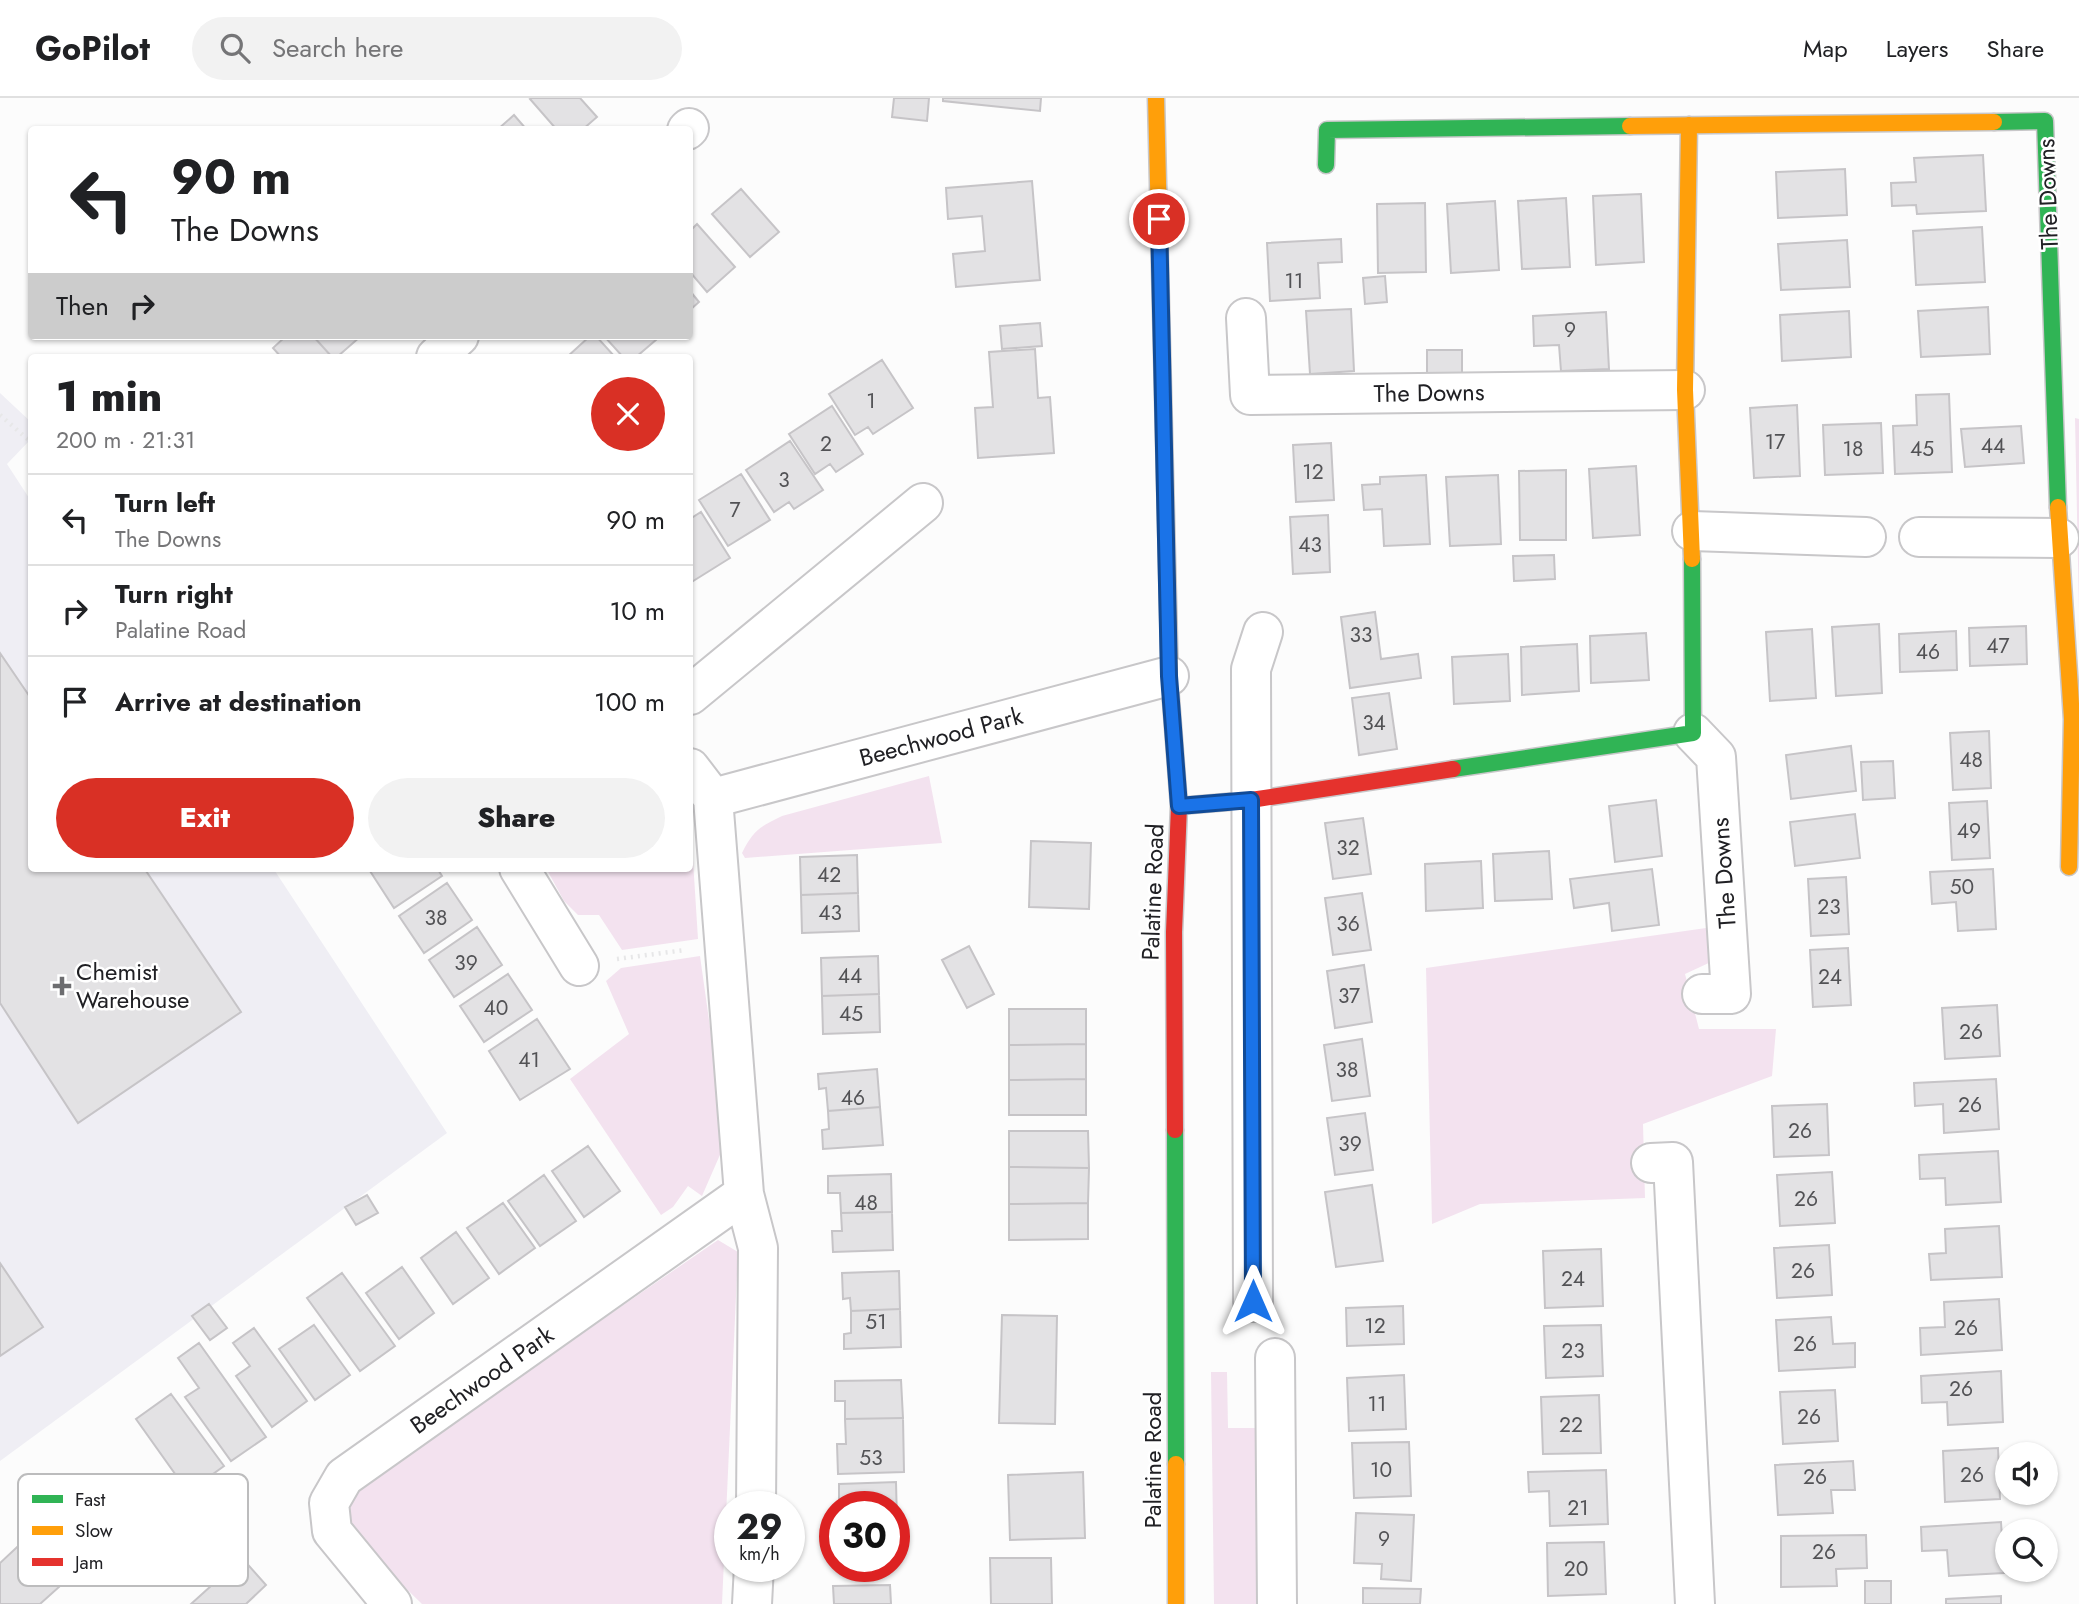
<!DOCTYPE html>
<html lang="en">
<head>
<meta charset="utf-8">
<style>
  body { margin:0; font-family:Jost,sans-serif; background:#f2f2f2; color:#202124; height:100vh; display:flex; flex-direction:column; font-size:26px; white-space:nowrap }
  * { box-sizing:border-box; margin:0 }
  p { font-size:23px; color:#757577 }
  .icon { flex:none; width:38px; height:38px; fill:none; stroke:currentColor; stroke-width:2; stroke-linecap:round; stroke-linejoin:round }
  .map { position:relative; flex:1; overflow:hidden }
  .sheet { position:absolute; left:28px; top:256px; width:665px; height:518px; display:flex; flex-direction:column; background:#fff; border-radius:7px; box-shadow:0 2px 5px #0004 }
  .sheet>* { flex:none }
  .hud { position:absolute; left:28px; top:28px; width:665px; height:214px; border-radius:7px; box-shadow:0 2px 5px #0004; background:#fff; color:#202124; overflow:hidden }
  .tools { position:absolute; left:1995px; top:1344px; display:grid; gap:14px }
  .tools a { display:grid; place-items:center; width:63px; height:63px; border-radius:50%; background:#fff; box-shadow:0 2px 5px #0004; font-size:35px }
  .speed { position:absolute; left:714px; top:1393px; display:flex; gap:14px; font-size:35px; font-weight:700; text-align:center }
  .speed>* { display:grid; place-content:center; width:91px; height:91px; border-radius:50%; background:#fff; box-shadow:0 2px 5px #0004; line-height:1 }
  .speed small { font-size:18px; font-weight:400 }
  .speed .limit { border:10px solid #d22; background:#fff; color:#111 }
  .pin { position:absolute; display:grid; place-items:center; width:60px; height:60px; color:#fff; margin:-30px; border:4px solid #fff; border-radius:50%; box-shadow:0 2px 7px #0007 }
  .me { position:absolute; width:77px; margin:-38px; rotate:0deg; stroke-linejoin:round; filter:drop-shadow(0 0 5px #0008) }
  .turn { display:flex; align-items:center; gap:24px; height:147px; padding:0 28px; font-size:32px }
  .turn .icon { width:91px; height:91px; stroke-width:2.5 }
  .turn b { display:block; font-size:49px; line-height:60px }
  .then { display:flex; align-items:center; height:66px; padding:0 28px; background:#0003; gap:14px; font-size:26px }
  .round { display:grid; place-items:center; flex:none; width:74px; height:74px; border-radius:37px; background:#f2f2f2 }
  .head { display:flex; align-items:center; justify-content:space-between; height:119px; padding:0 28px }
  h1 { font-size:42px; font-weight:800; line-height:52px }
  .action { display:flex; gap:14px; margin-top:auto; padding:14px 28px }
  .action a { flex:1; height:80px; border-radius:42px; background:#d93025; color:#fff; font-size:28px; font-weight:800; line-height:80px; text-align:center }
  .action a+a { background:#f2f2f2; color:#202124 }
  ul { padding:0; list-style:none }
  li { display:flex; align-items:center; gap:21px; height:91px; padding:0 28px; border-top:2px solid #e0e0e0 }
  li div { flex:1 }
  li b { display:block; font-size:26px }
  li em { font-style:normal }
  header { display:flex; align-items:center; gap:42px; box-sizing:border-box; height:98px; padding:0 35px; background:#fff; border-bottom:2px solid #e0e0e0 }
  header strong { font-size:33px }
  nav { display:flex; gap:38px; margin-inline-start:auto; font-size:24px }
  .search { width:490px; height:63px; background:#f2f2f2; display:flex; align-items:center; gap:18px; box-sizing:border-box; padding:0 24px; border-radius:38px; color:#757577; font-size:26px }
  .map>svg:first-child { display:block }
  .built { fill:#efeef4 }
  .green { fill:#f3e2ef }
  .building { fill:#e3e2e4; stroke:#c6c4c7; stroke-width:2 }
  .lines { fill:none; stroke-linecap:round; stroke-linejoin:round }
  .street-casing { stroke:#c8c7c9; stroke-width:42 }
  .fast-casing { stroke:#c8c7c9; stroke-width:19 }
  .slow-casing { stroke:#c8c7c9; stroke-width:19 }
  .jam-casing { stroke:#c8c7c9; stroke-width:19 }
  .path { stroke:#e7e7e8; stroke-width:4.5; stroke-dasharray:2 5; stroke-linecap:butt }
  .street { stroke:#fff; stroke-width:38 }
  .fast { stroke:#30b455; stroke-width:16 }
  .slow { stroke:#ff9f0a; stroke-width:16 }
  .jam { stroke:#e5322d; stroke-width:16 }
  .route-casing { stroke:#114b97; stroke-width:18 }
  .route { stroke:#1a73e8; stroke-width:12 }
  .poi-dot { fill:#6d6d70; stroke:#fff; stroke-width:2.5 }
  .labels { text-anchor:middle; stroke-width:5; stroke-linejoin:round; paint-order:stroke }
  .number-label { font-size:21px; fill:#525255 }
  .street-label { font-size:24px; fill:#202024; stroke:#fff }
  .poi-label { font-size:24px; fill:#202024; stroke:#fff; text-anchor:start }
  .key { fill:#fff; stroke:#bcbcbd; stroke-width:2 }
  .key-label { font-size:19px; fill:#202024 }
</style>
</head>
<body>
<header>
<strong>GoPilot</strong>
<div class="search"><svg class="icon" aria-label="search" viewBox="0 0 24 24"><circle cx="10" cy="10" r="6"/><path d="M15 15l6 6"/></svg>Search here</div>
<nav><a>Map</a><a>Layers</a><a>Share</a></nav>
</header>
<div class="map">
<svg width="2079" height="1506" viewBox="0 0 2079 1506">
  <rect width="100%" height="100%" fill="#fcfcfc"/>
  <path class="built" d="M0,295L31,324V341L7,366L31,403L32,770H273L447,1035L0,1363Z"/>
  <path class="green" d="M2075,320L2079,321V513Z
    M929,678L942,745L745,760L742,755C753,733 759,729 782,718Z
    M690,715L698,841L622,852L599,817H578L564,803L546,770H690Z
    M1713,829V863L1685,876L1699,931H1776L1772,978L1643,1026L1645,1100L1480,1106L1432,1126L1426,870Z
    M700,858L726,1043L702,1098L688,1088L673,1109L661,1117L570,981L629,936L606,883L621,870Z
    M718,1142L738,1154L722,1506H422L353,1439L348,1405L370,1381Z
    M1211,1274H1227L1228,1330H1257L1259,1506H1214Z"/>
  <path class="building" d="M532,0H580L597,19L582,32H557L530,1Z
    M894,0H929L927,23L892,19Z
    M943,0H1041L1040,13L943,3Z
    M514,17L527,32H497Z
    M1983,57L1986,113L1917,116L1916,107L1892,108L1891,85L1916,84L1914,60Z
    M1845,71L1847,117L1778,120L1776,74Z
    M1032,83L1040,182L956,189L953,156L985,153L982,118L948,121L946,90Z
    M741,91L779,134L750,159L712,116Z
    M1641,96L1644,164L1596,167L1593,98Z
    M1566,100L1570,169L1522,171L1518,103Z
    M1495,103L1499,172L1451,175L1447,106Z
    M1425,105L1426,174L1378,175L1377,106Z
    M697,126L735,169L707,194L690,174V133Z
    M1982,129L1985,184L1916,187L1913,133Z
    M1341,141L1342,164L1318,165L1320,200L1270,203L1267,145Z
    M1847,142L1850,189L1781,192L1778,146Z
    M1385,178L1387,204L1365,206L1363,180Z
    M690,193L699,204L690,212Z
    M1988,209L1990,256L1921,259L1918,213Z
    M1351,211L1354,273L1310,276L1306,213Z
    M1849,213L1851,259L1782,263L1780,217Z
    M1606,214L1609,271L1561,273L1559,247L1534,248L1533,218Z
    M1040,225L1042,248L1002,251L1000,228Z
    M286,238H313L332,259H281L273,250Z
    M313,238H361L337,259H332Z
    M590,238H596L615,259H567Z
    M604,238H655L657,241L636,259H623Z
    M1035,251L1038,300L1050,299L1054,355L978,360L975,310L993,309L989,254Z
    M1427,252H1462V277L1427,278Z
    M882,262L913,310L873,336L868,329L855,337L829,296Z
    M1949,296L1952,374L1895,376L1893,328L1917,327L1916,297Z
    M1797,307L1800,378L1754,380L1750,310Z
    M832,308L863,356L836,374L830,366L815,376L789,336Z
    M1881,325L1883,375L1825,377L1823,327Z
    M2021,328L2024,365L1965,369L1961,331Z
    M790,343L823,392L794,411L789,404L774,414L746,372Z
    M1331,345L1334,402L1296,404L1293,347Z
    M1636,368L1640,437L1593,440L1589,371Z
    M1566,372V442H1520L1519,373Z
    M741,376L770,422L728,448L699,402Z
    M1426,377L1430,446L1384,448L1382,411L1364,412L1362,387L1380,386V379Z
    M1498,377L1501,446L1450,448L1446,379Z
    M701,414L730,460L690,485V421Z
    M1328,417L1330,474L1293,476L1290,419Z
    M1554,457L1555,481L1514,483L1513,458Z
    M1375,514L1381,561L1418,556L1421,580L1350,590L1341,519Z
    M1879,526L1882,595L1836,598L1832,529Z
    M2026,528L2027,566L1970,568L1969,530Z
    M1812,531L1816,600L1770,603L1766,534Z
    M1956,533L1957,572L1900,574L1899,536Z
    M1646,535L1649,582L1591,585L1590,538Z
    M1577,546L1579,593L1522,597L1521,549Z
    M0,555L32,602V770H144L241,914L78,1025L0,905Z
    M1508,556L1510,603L1454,606L1452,559Z
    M1389,595L1397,651L1359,657L1352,600Z
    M1989,633L1991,690L1953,692L1950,635Z
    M1851,648L1856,693L1791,701L1786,657Z
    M1893,663L1895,700L1863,702L1861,664Z
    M1656,702L1662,758L1615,764L1609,708Z
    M1987,703L1990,760L1952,762L1949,705Z
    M1855,716L1860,760L1795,768L1790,724Z
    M1363,720L1371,776L1333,781L1325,725Z
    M1031,743L1091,745L1089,811L1029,809Z
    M1549,753L1552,801L1495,803L1493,756Z
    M857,757L858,795L801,797L800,759Z
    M1481,763L1483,810L1426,813L1425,766Z
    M374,770H437L442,778L394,810L370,773Z
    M1652,771L1659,827L1612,833L1609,805L1574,810L1570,781Z
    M1993,771L1996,831L1958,833L1956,804L1932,806L1930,774Z
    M1846,779L1849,836L1811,838L1808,781Z
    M447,785L472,822L424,855L399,818Z
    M858,795L859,833L802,835L801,797Z
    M1362,795L1371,852L1333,857L1325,800Z
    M477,829L502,867L454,899L429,862Z
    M969,848L994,896L967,910L942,862Z
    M1848,850L1851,907L1813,909L1810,852Z
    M878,858L879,896L822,898L821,860Z
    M1364,867L1372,924L1335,930L1327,873Z
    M508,876L532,912L484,944L460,908Z
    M879,896L880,934L823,936L822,898Z
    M1997,907L2000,958L1945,961L1942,910Z
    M1009,911H1086V946L1009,947Z
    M537,921L570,971L520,1002L489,953Z
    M1362,941L1370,998L1332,1003L1324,947Z
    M1086,946V981L1009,982V947Z
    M877,971L880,1009L828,1013L826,990L819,991L818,976Z
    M1086,981V1017H1009V982Z
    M1996,981L1999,1031L1944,1035L1943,1006L1915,1008L1914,985Z
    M1827,1006L1829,1057L1774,1059L1772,1008Z
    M880,1009L883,1047L823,1051L822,1032L829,1031L828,1013Z
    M1365,1015L1373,1072L1335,1077L1327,1020Z
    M1009,1033H1088L1089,1070L1009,1069Z
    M588,1048L620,1093L584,1119L552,1073Z
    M1998,1053L2001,1104L1946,1107L1945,1080L1920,1081L1919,1057Z
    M1009,1069L1089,1070L1088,1105L1009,1106Z
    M1832,1074L1835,1125L1780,1128L1777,1077Z
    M891,1076L892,1114L841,1115L840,1095H828V1078Z
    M544,1077L576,1123L540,1148L508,1103Z
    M1372,1087L1383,1163L1336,1169L1325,1094Z
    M367,1097L378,1115L356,1127L345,1109Z
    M503,1105L535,1150L499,1176L467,1130Z
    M1088,1105V1141L1009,1142V1106Z
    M892,1114L893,1152L833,1154L832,1133H842L841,1115Z
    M1999,1128L2002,1179L1931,1182L1929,1156L1946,1155L1945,1131Z
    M456,1134L489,1180L453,1206L421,1160Z
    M1829,1147L1832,1197L1777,1200L1774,1150Z
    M1601,1151L1603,1208L1545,1210L1543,1153Z
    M0,1165L43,1229L0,1258Z
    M402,1169L434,1215L399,1241L366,1195Z
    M899,1173L900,1211L851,1213L850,1200L843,1201L842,1175Z
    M342,1175L395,1248L360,1273L307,1200Z
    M1999,1201L2002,1252L1921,1257L1920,1230L1945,1229L1944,1204Z
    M209,1206L227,1230L210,1242L192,1218Z
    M1403,1208L1404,1246L1347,1248L1346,1210Z
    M900,1211L901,1249L844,1251V1236L851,1235V1213Z
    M1002,1217L1057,1218L1055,1326L999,1325Z
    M1831,1219L1833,1246L1855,1245V1269L1779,1273L1776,1222Z
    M314,1227L350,1277L315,1302L279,1251Z
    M1601,1227L1603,1278L1546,1280L1544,1228Z
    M254,1230L307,1303L272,1329L236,1278L250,1268L233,1245Z
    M199,1245L266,1339L231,1363L185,1299L199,1290L178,1260Z
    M2001,1273L2003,1324L1948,1327L1947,1304L1922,1305L1921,1278Z
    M1404,1277L1406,1331L1349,1333L1347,1280Z
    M901,1282L903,1320L845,1321V1303H835V1283Z
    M1835,1292L1838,1343L1783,1346L1780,1294Z
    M171,1296L224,1368L188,1394L136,1321Z
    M1599,1297L1601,1355L1543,1356L1541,1299Z
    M903,1320L904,1374L838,1376L837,1346H846L845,1321Z
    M1409,1344L1411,1398L1354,1400L1352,1345Z
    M1998,1350L2000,1401L1945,1404L1943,1353Z
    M1853,1363L1855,1392H1831L1833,1415L1778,1417L1775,1367Z
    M1606,1372L1608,1426L1550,1428L1549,1393L1529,1394L1528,1374Z
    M1083,1374L1085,1440L1010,1442L1008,1377Z
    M896,1384L897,1423H894V1409H839V1386Z
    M1356,1415L1414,1417L1411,1483L1381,1481L1382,1466L1354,1465Z
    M894,1423H897L898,1460H894Z
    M2001,1424L2004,1475L1949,1478L1947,1452L1922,1453L1921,1429Z
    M30,1437L69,1480L40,1506H0V1465Z
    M1866,1437L1867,1470L1836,1471L1837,1488L1781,1489V1438Z
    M1604,1444L1606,1496L1548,1498L1547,1445Z
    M242,1460L266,1487L246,1506H191Z
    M990,1460H1051L1052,1506H991Z
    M1865,1483H1891V1506H1865Z
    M890,1487L891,1506H834L833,1488Z
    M1363,1490L1421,1491L1420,1506H1363Z
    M2001,1498V1506H1946V1501Z"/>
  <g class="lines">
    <defs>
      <path id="street" d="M687,32L689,30
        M1246,220L1250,297L1685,292
        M436,259L459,238
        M1692,433L1866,439
        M1919,439L2059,440
        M690,597L923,405
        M1693,635L1716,659L1731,896H1702
        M690,670L713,700L1169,578
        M713,700L744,1096L758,1150L756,1409
        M519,770L579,868
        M1651,1065L1673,1064L1695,1506
        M1253,1204L1251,571L1263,534
        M1275,1260L1277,1506
        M392,1506L332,1433L329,1405L344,1379L744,1096
        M752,1506L754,1468"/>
      <path id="fast" d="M1994,24L2045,23L2058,409
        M1326,67L1327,32L1630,28
        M1453,671L1693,635L1692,461
        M1175,1032L1176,1366"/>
      <path id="slow" d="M1156,0L1170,589
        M1689,27L1685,292L1692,461
        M1630,28L1994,24
        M2058,409L2072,621L2069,769
        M1176,1366V1506"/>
      <path id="jam" d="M1170,589L1179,708L1174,834L1175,1032
        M1179,708L1251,702L1453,671"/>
    </defs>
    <use href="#street" class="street-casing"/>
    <use href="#fast" class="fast-casing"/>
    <use href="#slow" class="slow-casing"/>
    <use href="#jam" class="jam-casing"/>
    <path class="path" d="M0,317L32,345
      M617,861L685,852"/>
    <use href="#street" class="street"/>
    <use href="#fast" class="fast"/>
    <use href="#slow" class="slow"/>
    <use href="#jam" class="jam"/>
  </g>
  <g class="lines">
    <defs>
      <path id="route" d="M1159,121L1169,578L1179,708L1251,702L1253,1203"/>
    </defs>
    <use href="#route" class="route-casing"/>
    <use href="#route" class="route"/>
  </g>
  <path class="poi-dot" d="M58.5 877.5h7v7h7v7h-7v7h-7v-7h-7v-7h7z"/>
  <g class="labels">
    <g class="number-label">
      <text x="1294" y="190">11</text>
      <text x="1570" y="239">9</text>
      <text x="871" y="310">1</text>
      <text x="1775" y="351">17</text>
      <text x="826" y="353">2</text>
      <text x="1993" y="355">44</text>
      <text x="1853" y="358">18</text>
      <text x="1922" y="358">45</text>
      <text x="1313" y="381">12</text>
      <text x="784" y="389">3</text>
      <text x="735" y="419">7</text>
      <text x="1310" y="454">43</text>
      <text x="1361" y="544">33</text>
      <text x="1998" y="555">47</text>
      <text x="1928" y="561">46</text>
      <text x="1374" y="632">34</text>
      <text x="1971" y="669">48</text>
      <text x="1969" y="740">49</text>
      <text x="1348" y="757">32</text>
      <text x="829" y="784">42</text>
      <text x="1962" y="796">50</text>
      <text x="1829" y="816">23</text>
      <text x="830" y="822">43</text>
      <text x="436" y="827">38</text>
      <text x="1348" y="833">36</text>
      <text x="466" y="872">39</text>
      <text x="850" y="885">44</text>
      <text x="1830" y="886">24</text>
      <text x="1349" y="905">37</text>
      <text x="496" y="917">40</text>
      <text x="851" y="923">45</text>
      <text x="1971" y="941">26</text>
      <text x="529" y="969">41</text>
      <text x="1347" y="979">38</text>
      <text x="853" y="1007">46</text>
      <text x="1970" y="1014">26</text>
      <text x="1800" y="1040">26</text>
      <text x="1350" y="1053">39</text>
      <text x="1806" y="1108">26</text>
      <text x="866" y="1112">48</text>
      <text x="1803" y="1180">26</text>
      <text x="1573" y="1188">24</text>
      <text x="876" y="1231">51</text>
      <text x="1375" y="1235">12</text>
      <text x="1966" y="1237">26</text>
      <text x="1805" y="1253">26</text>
      <text x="1573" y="1260">23</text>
      <text x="1961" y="1298">26</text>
      <text x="1377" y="1313">11</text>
      <text x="1809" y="1326">26</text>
      <text x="1571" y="1334">22</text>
      <text x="871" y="1367">53</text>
      <text x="1381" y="1379">10</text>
      <text x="1972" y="1384">26</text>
      <text x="1815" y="1386">26</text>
      <text x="1578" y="1417">21</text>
      <text x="1384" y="1448">9</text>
      <text x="1824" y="1461">26</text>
      <text x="1576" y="1478">20</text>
    </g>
    <g class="street-label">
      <text transform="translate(2048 96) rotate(-92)" y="8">The Downs</text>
      <text transform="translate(1429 295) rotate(-1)" y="8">The Downs</text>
      <text transform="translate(941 639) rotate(-15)" y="8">Beechwood Park</text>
      <text transform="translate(1724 775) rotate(-94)" y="8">The Downs</text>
      <text transform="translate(1153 794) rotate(-88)" y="8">Palatine Road</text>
      <text transform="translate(482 1282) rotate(-35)" y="8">Beechwood Park</text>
      <text transform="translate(1153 1362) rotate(-90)" y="8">Palatine Road</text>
    </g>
    <g class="poi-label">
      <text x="76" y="882">Chemist<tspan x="76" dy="28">Warehouse</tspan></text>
    </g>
  </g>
  <rect x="18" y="1376" width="230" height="112" rx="10" class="key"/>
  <rect x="32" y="1397" width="31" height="8" fill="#30b455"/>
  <rect x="32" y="1428" width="31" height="9" fill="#ff9f0a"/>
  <rect x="32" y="1460" width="31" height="8" fill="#e5322d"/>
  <g class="key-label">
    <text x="75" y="1408">Fast</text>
    <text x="75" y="1439">Slow</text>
    <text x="75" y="1471">Jam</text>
  </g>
</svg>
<div class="tools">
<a><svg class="icon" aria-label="sound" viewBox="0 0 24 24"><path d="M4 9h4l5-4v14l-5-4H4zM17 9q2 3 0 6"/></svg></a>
<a><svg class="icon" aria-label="search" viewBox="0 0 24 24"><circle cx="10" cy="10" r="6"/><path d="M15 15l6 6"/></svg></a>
</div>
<div class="speed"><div>29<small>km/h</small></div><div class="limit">30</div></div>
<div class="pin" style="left:1159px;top:121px;background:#d93025"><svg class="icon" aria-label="arrive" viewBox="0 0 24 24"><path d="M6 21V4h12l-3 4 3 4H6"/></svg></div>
<svg class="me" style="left:1253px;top:1203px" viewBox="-20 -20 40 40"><path d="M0-17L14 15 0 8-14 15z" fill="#1a73e8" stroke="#fff" stroke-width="4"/></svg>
<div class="hud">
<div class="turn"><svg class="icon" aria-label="left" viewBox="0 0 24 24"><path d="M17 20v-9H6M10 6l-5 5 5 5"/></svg><div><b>90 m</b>The Downs</div></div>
<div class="then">Then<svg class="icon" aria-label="right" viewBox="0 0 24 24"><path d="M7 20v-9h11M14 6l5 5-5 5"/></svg></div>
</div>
<section class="sheet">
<div class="head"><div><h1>1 min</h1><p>200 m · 21:31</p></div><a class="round" style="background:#d93025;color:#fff"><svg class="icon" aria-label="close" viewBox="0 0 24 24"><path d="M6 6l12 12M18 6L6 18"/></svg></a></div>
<ul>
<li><svg class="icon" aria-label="left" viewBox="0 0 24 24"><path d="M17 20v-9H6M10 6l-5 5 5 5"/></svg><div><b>Turn left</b><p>The Downs</p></div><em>90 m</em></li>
<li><svg class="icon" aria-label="right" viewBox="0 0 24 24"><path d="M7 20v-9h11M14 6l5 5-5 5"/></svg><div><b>Turn right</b><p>Palatine Road</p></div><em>10 m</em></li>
<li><svg class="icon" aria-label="arrive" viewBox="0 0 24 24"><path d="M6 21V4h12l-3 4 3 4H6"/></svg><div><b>Arrive at destination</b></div><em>100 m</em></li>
</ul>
<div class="action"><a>Exit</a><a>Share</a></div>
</section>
</div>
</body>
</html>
